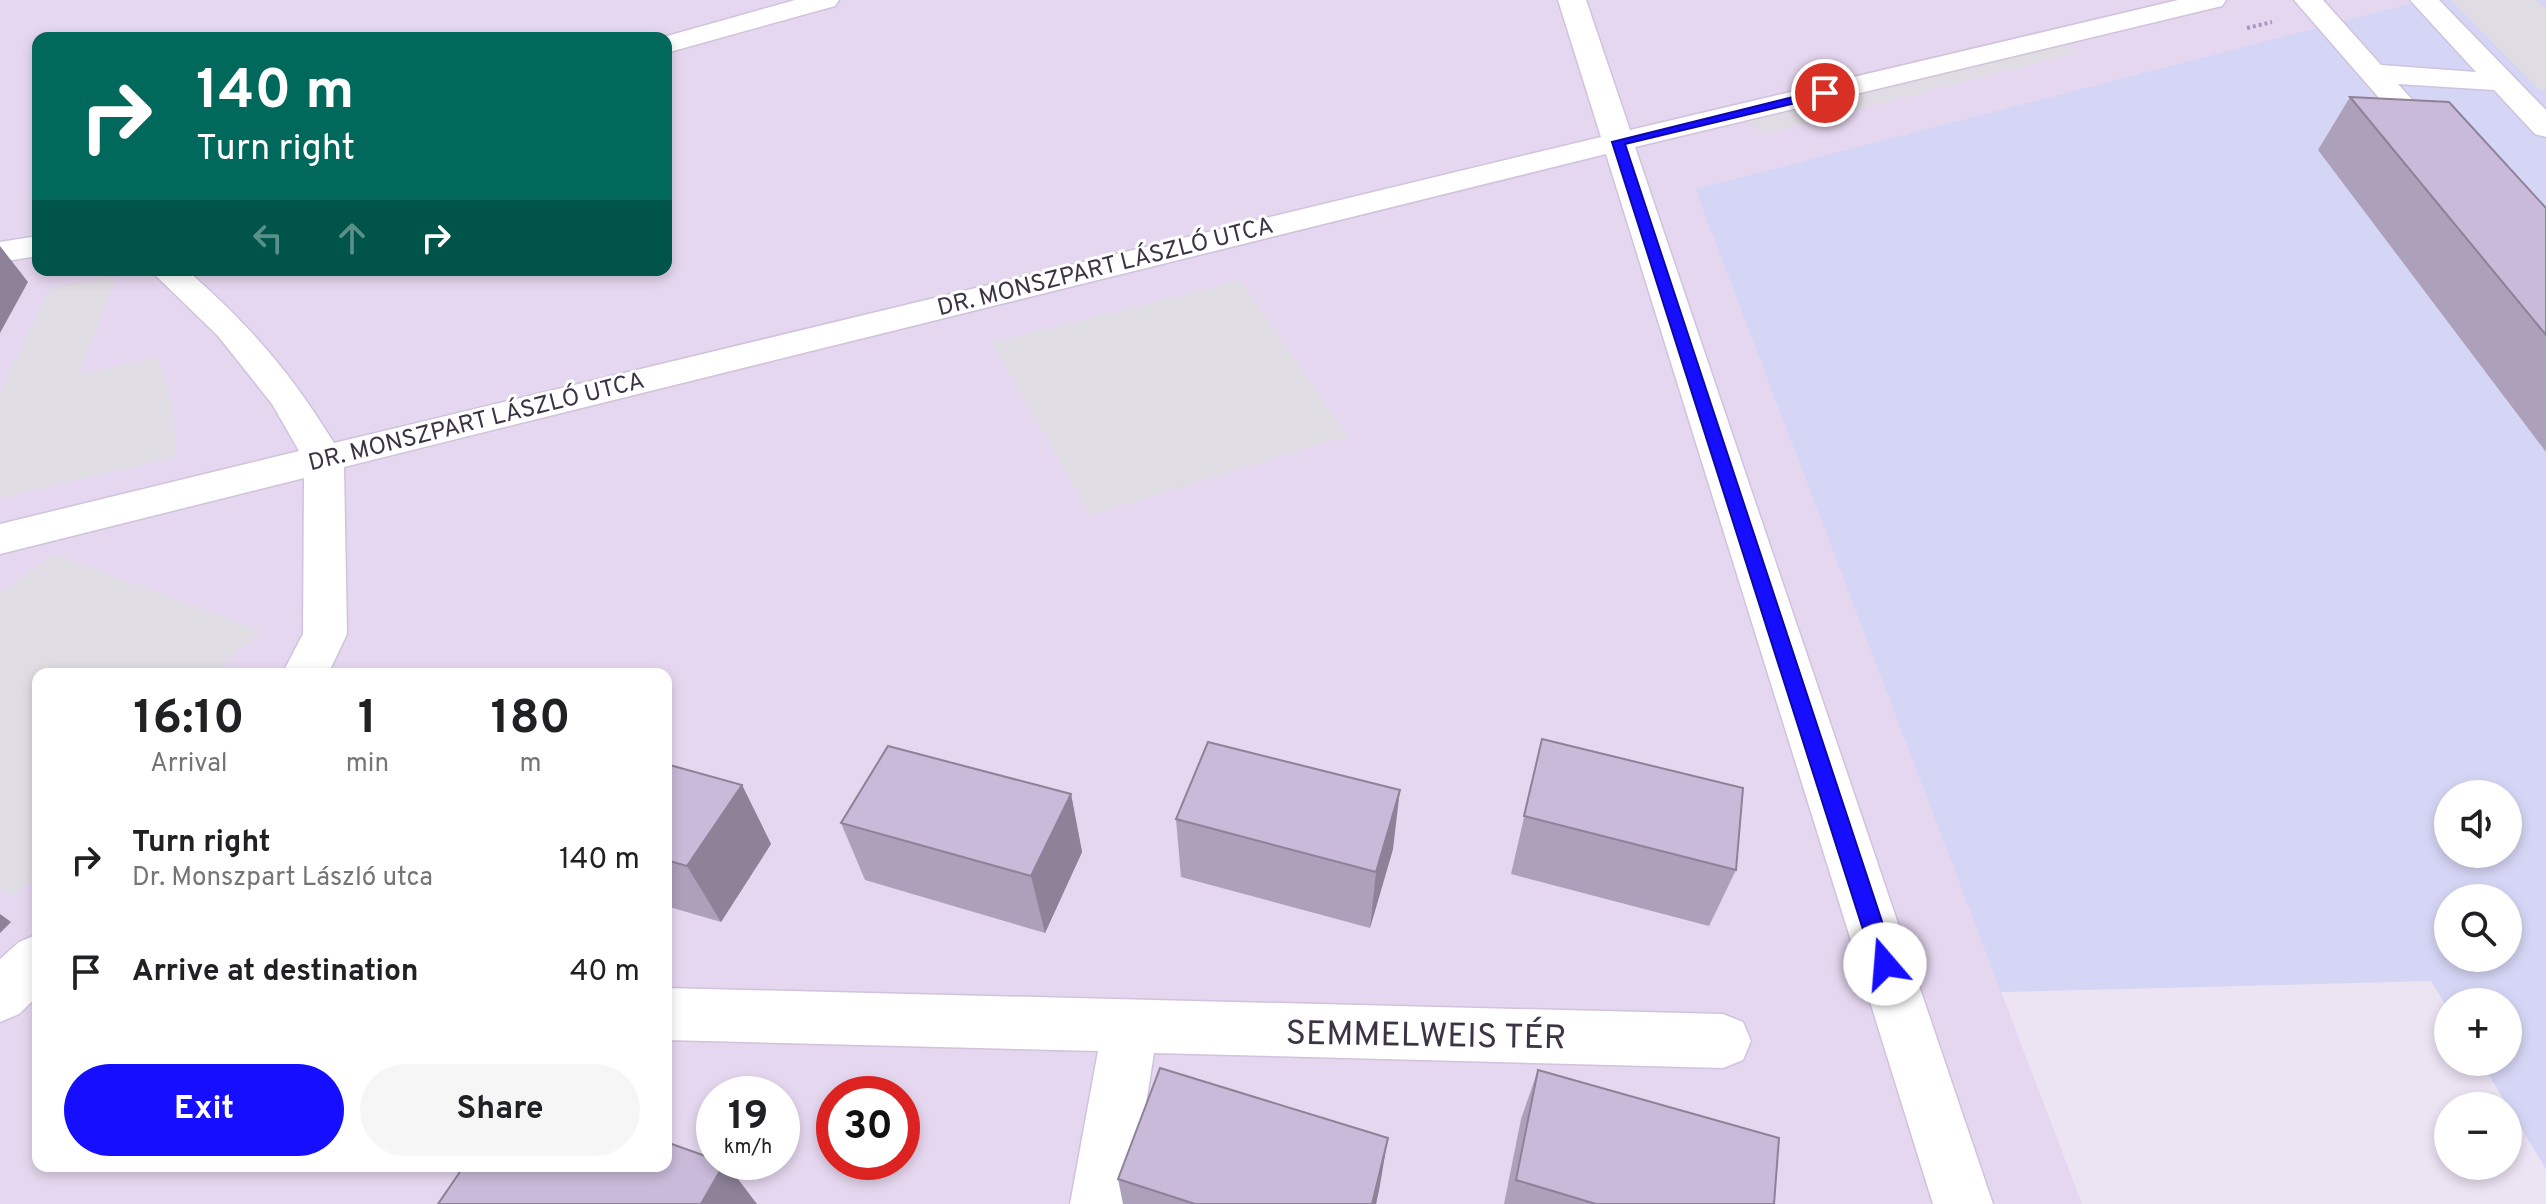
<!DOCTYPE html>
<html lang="en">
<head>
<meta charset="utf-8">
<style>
  body { margin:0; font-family:Overpass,sans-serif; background:#f6f6f6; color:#202124; height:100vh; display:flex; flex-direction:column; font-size:30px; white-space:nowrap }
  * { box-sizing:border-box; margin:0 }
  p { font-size:26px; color:#757577 }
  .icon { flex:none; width:44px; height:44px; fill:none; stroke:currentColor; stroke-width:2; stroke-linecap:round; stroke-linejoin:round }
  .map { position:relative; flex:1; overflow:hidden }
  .details { position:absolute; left:32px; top:668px; width:640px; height:504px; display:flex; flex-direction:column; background:#fff; border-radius:16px; box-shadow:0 4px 12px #0003 }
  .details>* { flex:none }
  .guide { position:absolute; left:32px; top:32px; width:640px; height:244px; border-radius:16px; box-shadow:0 4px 12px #0003; background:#00695c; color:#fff; overflow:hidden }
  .fabs { position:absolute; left:2434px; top:780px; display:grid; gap:16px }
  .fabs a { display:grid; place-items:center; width:88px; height:88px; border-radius:50%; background:#fff; box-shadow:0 4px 12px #0003; font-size:40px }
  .speed { position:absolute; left:696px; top:1076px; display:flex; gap:16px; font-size:40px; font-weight:700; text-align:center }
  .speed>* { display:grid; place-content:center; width:104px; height:104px; border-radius:50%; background:#fff; box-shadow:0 4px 12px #0003; line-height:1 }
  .speed small { font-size:20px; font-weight:400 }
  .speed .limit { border:12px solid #d22; background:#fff; color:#111 }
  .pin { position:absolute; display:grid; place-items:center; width:68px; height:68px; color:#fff; margin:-34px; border:4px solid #fff; border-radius:50%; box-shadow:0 2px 8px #0007 }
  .me { position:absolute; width:88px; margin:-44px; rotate:342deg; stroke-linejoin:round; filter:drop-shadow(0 0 6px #0008) }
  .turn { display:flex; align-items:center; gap:28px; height:168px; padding:0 32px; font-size:36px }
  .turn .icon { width:104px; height:104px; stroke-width:2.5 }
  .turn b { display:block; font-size:56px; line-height:68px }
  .lanes { display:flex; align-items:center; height:76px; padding:0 32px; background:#0003; justify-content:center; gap:40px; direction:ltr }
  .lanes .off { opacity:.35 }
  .eta { display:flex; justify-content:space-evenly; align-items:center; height:136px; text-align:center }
  .eta b { font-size:48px; font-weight:700; line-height:56px }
  .cta { display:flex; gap:16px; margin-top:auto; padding:16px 32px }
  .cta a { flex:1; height:92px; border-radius:48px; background:#160eff; color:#fff; font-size:32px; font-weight:700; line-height:92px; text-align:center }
  .cta a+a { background:#f6f6f6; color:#202124 }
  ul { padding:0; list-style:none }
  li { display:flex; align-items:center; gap:24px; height:112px; padding:0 32px }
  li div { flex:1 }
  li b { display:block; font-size:30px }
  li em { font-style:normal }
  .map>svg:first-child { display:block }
  .residential { fill:#e5d7ef; fill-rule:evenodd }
  .medical { fill:#d5d5f5; fill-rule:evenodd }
  .parking { fill:#dfdce3 }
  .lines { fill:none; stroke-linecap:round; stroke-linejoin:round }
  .minor-casing { stroke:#d1c2dd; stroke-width:3 }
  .path { stroke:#ad95c2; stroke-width:4; stroke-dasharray:3 3; stroke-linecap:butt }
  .minor { fill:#fff; fill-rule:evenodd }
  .wall { fill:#ada0bb }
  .shaded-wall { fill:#8d8298 }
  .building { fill:#c9bad9; stroke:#8d8298; stroke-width:2 }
  .route { fill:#160eff; stroke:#0e09a6; stroke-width:2 }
  .labels { text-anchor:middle; stroke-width:6; stroke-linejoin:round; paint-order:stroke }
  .far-street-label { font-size:24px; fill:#3c3345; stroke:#fff }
  .near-street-label { font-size:34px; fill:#3c3345; stroke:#fff }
</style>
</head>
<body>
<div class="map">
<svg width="2546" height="1204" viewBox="0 0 2546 1204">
  <rect width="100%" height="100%" fill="#ece3f3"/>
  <path class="residential" d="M0,0H2424L1695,189L2082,1204H0ZM38,38H666V270H38ZM38,674H666V1166H38ZM714,1094H782V1162H714ZM834,1094H902V1162H834Z"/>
  <path class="medical" d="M2424,0H2546V1169L2481,1062H2508V1002H2448V1009L2431,981L2001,992L1695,189ZM2448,794H2508V854H2448ZM2448,898H2508V958H2448Z"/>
  <path class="parking" d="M2451,0H2536L2546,9V90L2538,89Z
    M2064,43L2078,52L1763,134L1748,121Z
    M116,277L78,375L158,357L174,409L175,457L0,498V390L50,288Z
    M1240,281L1348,436L1090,515L991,342Z
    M55,554L262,631L212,674H38V874L13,896L0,890V594Z"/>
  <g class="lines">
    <defs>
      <path id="minor" d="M795,0H839L835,6L666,53V38H660Z
        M1558,0H1586L1630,130L2178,0H2226L2222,6L1635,147L1993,1204H1933L1606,154L344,467L347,634L328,674H282L303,634L304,478L0,554V524L299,451L272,404L218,336L150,270H187C250,326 290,371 334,443L1601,137Z
        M2294,0H2323L2381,65L2476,72L2410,0H2439L2546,110V137L2535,134L2494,90L2398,84L2453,145L2448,152H2426Z
        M38,236V256L0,262V242Z
        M38,934V996L19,1014L0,1022V959L19,942Z
        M666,988L1723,1014L1743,1022L1751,1041L1743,1060L1723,1068L1154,1053L1130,1204H1070L1098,1051L666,1040Z"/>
    </defs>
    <use href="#minor" class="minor-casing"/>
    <path class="path" d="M2247,28L2272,22"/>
    <use href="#minor" class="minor"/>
  </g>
  <path class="wall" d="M2350,97L2546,208V452L2318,150Z
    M1542,739L1736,870L1709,926L1511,874Z
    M666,764L742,785L771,844L721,922L666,906Z
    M1071,794L1082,852L1045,933L865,880L841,823Z
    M1176,819L1393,849L1370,928L1181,877Z
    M1538,1070L1774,1204H1504L1521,1119Z
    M1118,1179L1380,1185L1376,1204H1123Z"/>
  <path class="shaded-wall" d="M0,246L28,282L0,333Z
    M742,785L771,844L721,922L687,866Z
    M1400,790L1393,849L1370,928L1376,872Z
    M1071,794L1082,852L1045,933L1031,876Z
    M0,914L11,922L0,933Z
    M1388,1138L1380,1185L1376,1204H1372Z
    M725,1162L757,1204H701Z"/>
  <path class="building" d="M2350,97L2449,102L2546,208V335Z
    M1542,739L1743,788L1736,870L1524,816Z
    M1208,742L1400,790L1376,872L1176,819Z
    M888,746L1071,794L1031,876L841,823Z
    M666,764L742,785L687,866L666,860Z
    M1160,1068L1388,1138L1372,1204H1195L1118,1179Z
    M1538,1070L1779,1138L1774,1204H1596L1516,1180Z
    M666,1142L714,1159V1162H725L701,1204H438L464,1166H666Z"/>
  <path class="route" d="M1825,89L1829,90V95L1625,144L1896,964L1893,971L1885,974L1877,971L1874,964L1612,142Z"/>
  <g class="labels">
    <g class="far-street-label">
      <text transform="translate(1105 266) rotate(-14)" y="8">DR. MONSZPART LÁSZLÓ UTCA</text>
      <text transform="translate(476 421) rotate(-14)" y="8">DR. MONSZPART LÁSZLÓ UTCA</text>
    </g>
    <g class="near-street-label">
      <text transform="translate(1426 1034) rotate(1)" y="12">SEMMELWEIS TÉR</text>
    </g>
  </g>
</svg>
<div class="fabs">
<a><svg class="icon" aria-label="sound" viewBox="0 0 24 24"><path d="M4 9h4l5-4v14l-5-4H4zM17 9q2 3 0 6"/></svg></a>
<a><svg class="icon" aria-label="search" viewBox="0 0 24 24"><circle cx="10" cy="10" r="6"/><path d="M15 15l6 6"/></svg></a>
<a>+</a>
<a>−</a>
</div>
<div class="speed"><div>19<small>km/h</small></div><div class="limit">30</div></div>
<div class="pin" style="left:1825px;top:93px;background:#d93025"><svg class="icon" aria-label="arrive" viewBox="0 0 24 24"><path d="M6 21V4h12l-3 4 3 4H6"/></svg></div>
<svg class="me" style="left:1885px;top:964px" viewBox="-20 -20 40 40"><circle r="19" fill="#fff"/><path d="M0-13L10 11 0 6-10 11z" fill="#160eff"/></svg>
<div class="guide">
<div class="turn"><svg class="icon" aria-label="right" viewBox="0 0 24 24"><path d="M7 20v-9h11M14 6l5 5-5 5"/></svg><div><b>140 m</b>Turn right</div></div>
<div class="lanes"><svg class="icon off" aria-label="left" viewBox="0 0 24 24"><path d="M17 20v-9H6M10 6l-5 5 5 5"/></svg><svg class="icon off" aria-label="ahead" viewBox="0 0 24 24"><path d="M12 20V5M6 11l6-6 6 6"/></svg><svg class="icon" aria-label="right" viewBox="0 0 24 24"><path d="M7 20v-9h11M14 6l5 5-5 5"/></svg></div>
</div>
<section class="details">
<div class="eta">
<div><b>16:10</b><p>Arrival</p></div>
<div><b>1</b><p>min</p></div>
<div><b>180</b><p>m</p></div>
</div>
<ul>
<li><svg class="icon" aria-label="right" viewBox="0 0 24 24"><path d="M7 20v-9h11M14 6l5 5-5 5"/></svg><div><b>Turn right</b><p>Dr. Monszpart László utca</p></div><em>140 m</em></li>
<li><svg class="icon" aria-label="arrive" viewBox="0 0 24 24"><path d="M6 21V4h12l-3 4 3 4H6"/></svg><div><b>Arrive at destination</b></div><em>40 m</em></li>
</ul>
<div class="cta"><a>Exit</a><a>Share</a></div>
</section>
</div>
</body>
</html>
